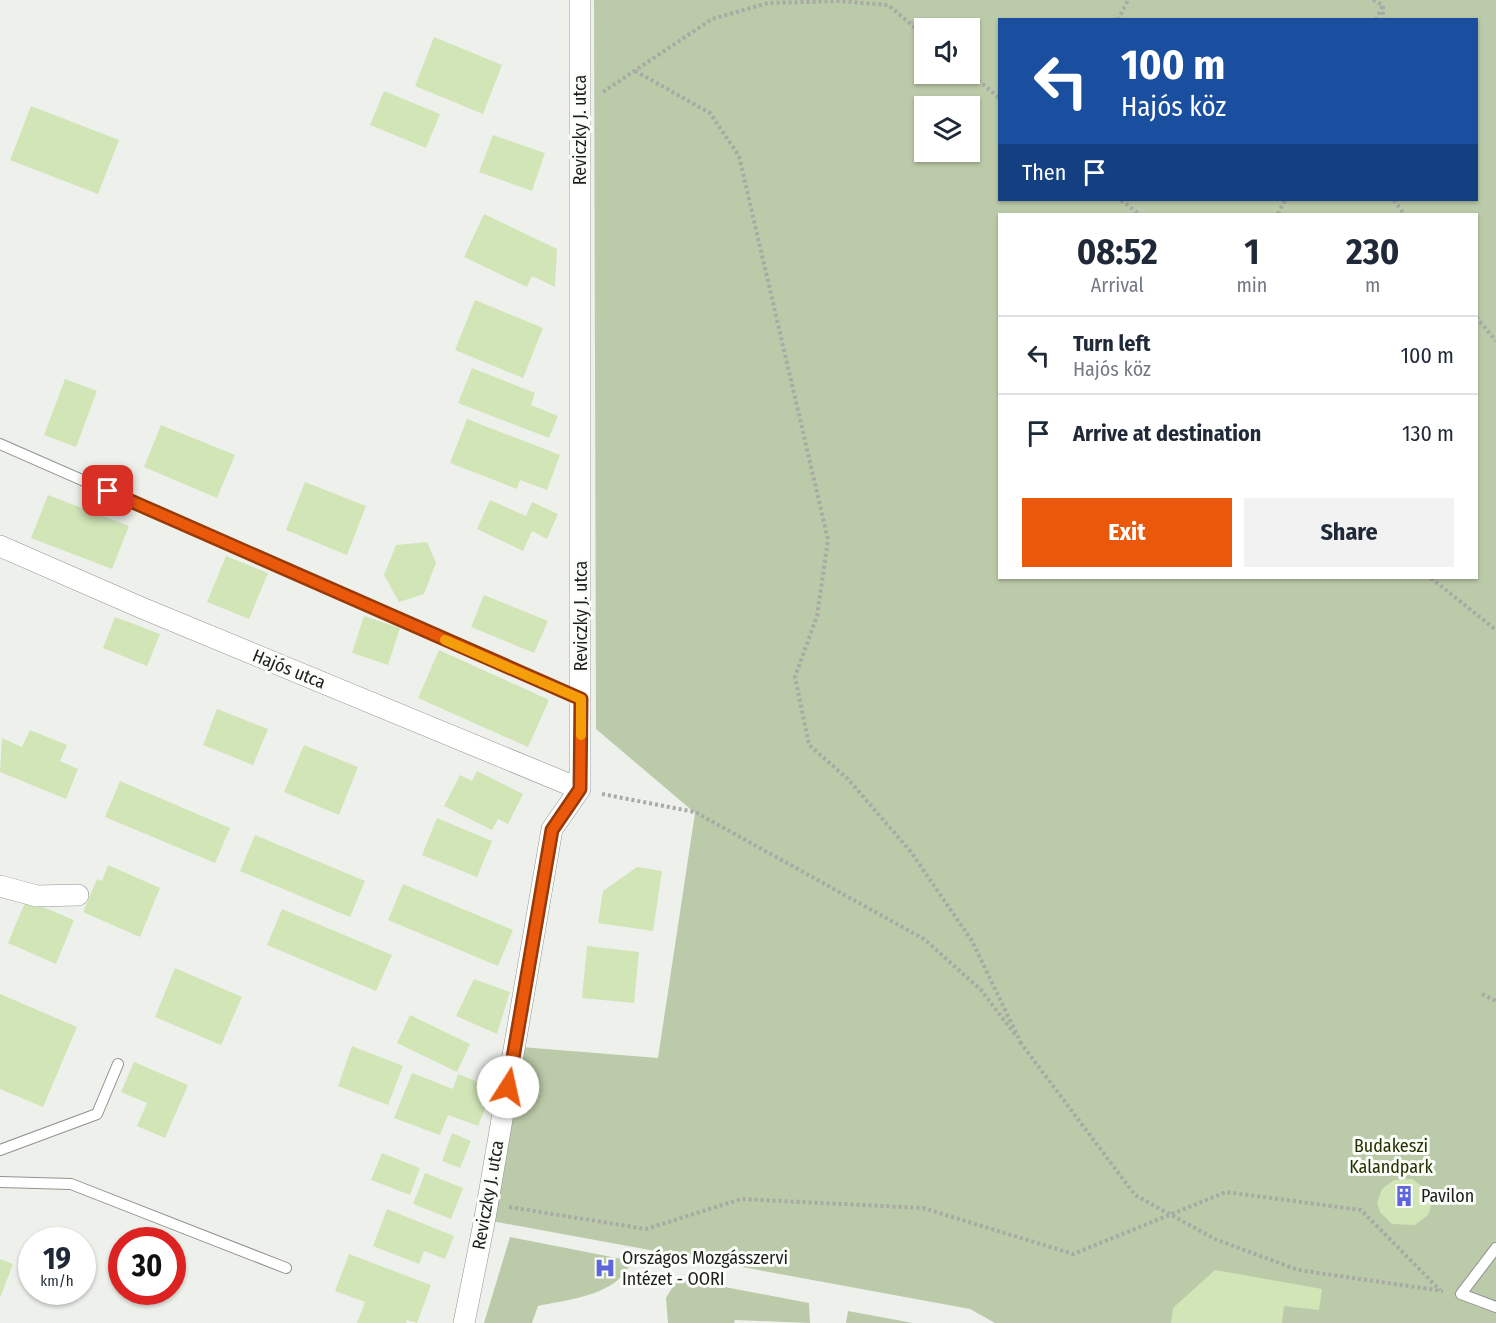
<!DOCTYPE html>
<html lang="en">
<head>
<meta charset="utf-8">
<style>
  body { margin:0; font-family:"Fira Sans Condensed",sans-serif; background:#f2f2f3; color:#1f2937; height:100vh; display:flex; flex-direction:column; font-size:22px; white-space:nowrap }
  * { box-sizing:border-box; margin:0 }
  p { font-size:20px; color:#747a83 }
  .icon { flex:none; width:33px; height:33px; fill:none; stroke:currentColor; stroke-width:2; stroke-linecap:round; stroke-linejoin:round }
  .map { position:relative; flex:1; overflow:hidden }
  .sheet { position:absolute; left:998px; top:213px; width:480px; height:366px; display:flex; flex-direction:column; background:#fff; border-radius:0px; box-shadow:0 2px 4px #0004 }
  .sheet>* { flex:none }
  .hud { position:absolute; left:998px; top:18px; width:480px; height:183px; border-radius:0px; box-shadow:0 2px 4px #0004; background:#1a4fa0; color:#fff; overflow:hidden }
  .controls { position:absolute; left:914px; top:18px; display:grid; gap:12px }
  .controls a { display:grid; place-items:center; width:66px; height:66px; border-radius:0px; background:#fff; box-shadow:0 2px 4px #0004; font-size:30px }
  .speed { position:absolute; left:18px; top:1227px; display:flex; gap:12px; font-size:30px; font-weight:700; text-align:center }
  .speed>* { display:grid; place-content:center; width:78px; height:78px; border-radius:50%; background:#fff; box-shadow:0 2px 4px #0004; line-height:1 }
  .speed small { font-size:15px; font-weight:400 }
  .speed .limit { border:9px solid #d22; background:#fff; color:#111 }
  .pin { position:absolute; display:grid; place-items:center; width:51px; height:51px; color:#fff; margin:-26px; border-radius:12px; box-shadow:0 3px 9px #0006 }
  .me { position:absolute; width:66px; margin:-33px; rotate:10deg; stroke-linejoin:round; filter:drop-shadow(0 0 4px #0008) }
  .turn { display:flex; align-items:center; gap:21px; height:126px; padding:0 24px; font-size:27px }
  .turn .icon { width:78px; height:78px; stroke-width:2.5 }
  .turn b { display:block; font-size:42px; line-height:51px }
  .then { display:flex; align-items:center; height:57px; padding:0 24px; background:#0003; gap:12px; font-size:22px }
  .eta { display:flex; justify-content:space-evenly; align-items:center; height:102px; text-align:center }
  .eta b { font-size:36px; font-weight:700; line-height:42px }
  .primary-button { display:flex; gap:12px; margin-top:auto; padding:12px 24px }
  .primary-button a { flex:1; height:69px; border-radius:0px; background:#ea580c; color:#fff; font-size:24px; font-weight:700; line-height:69px; text-align:center }
  .primary-button a+a { background:#f2f2f3; color:#1f2937 }
  ul { padding:0; list-style:none }
  li { display:flex; align-items:center; gap:18px; height:78px; padding:0 24px; border-top:2px solid #e0e1e3 }
  li div { flex:1 }
  li b { display:block; font-size:22px }
  li em { font-style:normal }
  .map>svg:first-child { display:block }
  .green { fill:#bbcaa8; fill-rule:evenodd }
  .building { fill:#d1e5b7 }
  .lines { fill:none; stroke-linecap:round; stroke-linejoin:round }
  .lane-casing { stroke:#91948e; stroke-width:12 }
  .street-casing { stroke:#91948e; stroke-width:22 }
  .path { stroke:#a8aaa5; stroke-width:4; stroke-dasharray:3 3; stroke-linecap:butt }
  .lane { stroke:#fff; stroke-width:10 }
  .street { stroke:#fff; stroke-width:21 }
  .route-casing { stroke:#983908; stroke-width:15 }
  .route { stroke:#ea580c; stroke-width:10 }
  .slow { stroke:#f59e0b; stroke-width:10 }
  .labels { text-anchor:middle; stroke-width:6; stroke-linejoin:round; paint-order:stroke }
  .street-label { font-size:18px; fill:#1e1f1d; stroke:#fbfef8 }
  .park-label { font-size:18px; fill:#233301; stroke:#fbfef8 }
  .poi-label { font-size:18px; fill:#1e1f1d; stroke:#fbfef8; text-anchor:start }
</style>
</head>
<body>
<div class="map">
<svg width="1496" height="1323" viewBox="0 0 1496 1323">
  <rect width="100%" height="100%" fill="#eef1eb"/>
  <path class="green" d="M594,0H1496V1323H995L970,1309L486,1220L521,1047L658,1058L695,813L596,729ZM999,20H1476V200H999ZM924,28H969V74H924ZM924,106H969V152H924ZM999,214H1476V578H999Z
    M510,1237L632,1261C617,1296 570,1299 538,1306L532,1323H484Z
    M678,1278L809,1303L810,1323L735,1320L734,1323H668L666,1298Z
    M848,1311L913,1323H846Z"/>
  <path class="building" d="M434,37L502,65L483,114L415,86Z
    M384,91L440,114L426,148L370,125Z
    M31,106L119,140L98,194L10,160Z
    M493,135L545,153L532,191L479,172Z
    M484,214L557,249L555,287L532,276L527,287L464,257Z
    M475,300L543,328L523,378L455,350Z
    M472,368L535,393L531,405L558,416L549,438L458,403Z
    M65,379L97,391L76,447L44,435Z
    M467,419L560,455L547,490L520,480L517,489L450,463Z
    M161,425L235,455L217,498L144,467Z
    M305,482L366,506L347,555L286,530Z
    M48,495L129,526L112,569L31,538Z
    M490,500L526,516L532,502L558,514L547,539L532,531L523,551L477,529Z
    M427,542L436,563L424,594L399,602L384,575L396,545Z
    M226,556L268,573L249,619L207,602Z
    M484,595L548,621L534,653L471,627Z
    M364,616L400,628L388,665L352,653Z
    M115,617L160,634L147,666L103,648Z
    M439,650L549,700L528,747L418,698Z
    M217,709L268,729L253,765L203,745Z
    M30,730L67,745L60,761L78,769L66,799L0,772L2,738L22,747Z
    M304,745L358,767L339,815L284,792Z
    M477,771L523,794L508,824L498,819L492,830L444,806L460,775L472,781Z
    M120,781L230,828L215,863L105,817Z
    M437,818L492,841L477,877L422,855Z
    M255,835L365,881L350,917L240,871Z
    M108,865L160,888L140,937L83,912L97,879L102,881Z
    M637,867L662,871L653,931L598,923L603,891Z
    M403,884L513,930L498,966L388,920Z
    M26,900L74,920L56,964L8,943Z
    M282,909L392,955L376,991L267,945Z
    M587,946L639,952L634,1003L582,998Z
    M175,968L242,997L221,1045L155,1017Z
    M474,979L510,992L497,1034L456,1016Z
    M0,994L77,1027L43,1107L0,1089Z
    M410,1015L470,1044L457,1072L397,1043Z
    M352,1046L403,1066L388,1105L338,1086Z
    M134,1062L188,1085L165,1138L137,1126L147,1103L121,1092Z
    M412,1073L453,1089L458,1074L493,1088L478,1126L448,1115L440,1135L394,1118Z
    M452,1133L471,1141L460,1168L442,1161Z
    M382,1153L420,1168L410,1195L371,1180Z
    M425,1173L463,1188L451,1219L413,1204Z
    M1412,1179L1426,1189L1432,1203L1428,1215L1415,1225L1392,1224L1380,1212L1377,1203L1382,1189L1394,1180Z
    M387,1209L454,1236L445,1259L424,1251L419,1264L373,1246Z
    M349,1254L431,1285L417,1323L407,1320L406,1323H357L365,1302L335,1291Z
    M0,1259L13,1264L0,1298Z
    M1215,1270L1322,1289L1319,1310L1284,1306L1282,1323H1171L1173,1308Z"/>
  <g class="lines">
    <defs>
      <path id="lane" d="M0,444L581,699
        M0,1150L97,1114L118,1064
        M0,1182L71,1184L286,1268
        M1496,1248L1461,1294L1496,1307"/>
      <path id="street" d="M0,546L142,608L580,789
        M0,886L37,896L78,895
        M464,1323L485,1218L552,829L580,789V0"/>
    </defs>
    <use href="#lane" class="lane-casing"/>
    <use href="#street" class="street-casing"/>
    <path class="path" d="M1373,0L1383,5V20
      M1118,20L1128,0
      M1376,20L1383,5
      M635,71L710,113L739,156L828,540L817,616L795,677L809,745L848,779L911,852L972,941L1021,1043
      M969,72L999,98
      M603,92L712,19L768,3L838,1L888,5L924,35
      M1121,200L1139,214
      M1394,200L1404,214
      M1278,214L1285,200
      M1476,317L1496,341
      M1431,578L1496,630
      M602,794L695,812L924,939L981,990L1016,1036
      M1482,994L1496,1001
      M1020,1042L1135,1195L1215,1239L1298,1270L1443,1291
      M509,1207L646,1229L741,1199L923,1208L1073,1254L1226,1192L1361,1210L1440,1290"/>
    <use href="#lane" class="lane"/>
    <use href="#street" class="street"/>
  </g>
  <g class="lines">
    <defs>
      <path id="route" d="M108,491L581,699L580,789L552,830L508,1087"/>
    </defs>
    <use href="#route" class="route-casing"/>
    <use href="#route" class="route"/>
    <path class="slow" d="M445,640L581,699V735"/>
  </g>
  <defs>
    <symbol id="building-bare" viewBox="-9 -9 18 18"><path d="M-4-6H4V6H1V3H-1V6H-4ZM-2.5-4.3h1.7v1.8h-1.7ZM.8-4.3h1.7v1.8H.8ZM-2.5-1h1.7V.8h-1.7ZM.8-1h1.7V.8H.8Z" fill="#5f65dd" stroke="#fbfef8" stroke-width="2.5" paint-order="stroke"/></symbol>
    <symbol id="hospital-bare" viewBox="-9 -9 18 18"><path d="M-5-5h3v3.5h4V-5h3V5h-3V1.5h-4V5h-3Z" fill="#5f65dd" stroke="#fbfef8" stroke-width="2.5" paint-order="stroke"/></symbol>
  </defs>
  <g fill-rule="evenodd">
    <use href="#building-bare" x="1389" y="1181" width="30" height="30"/>
    <use href="#hospital-bare" x="590" y="1253" width="30" height="30"/>
  </g>
  <g class="labels">
    <g class="street-label">
      <text transform="translate(580 130) rotate(-90)" y="6">Reviczky J. utca</text>
      <text transform="translate(581 616) rotate(-90)" y="6">Reviczky J. utca</text>
      <text transform="translate(289 669) rotate(22)" y="6">Hajós utca</text>
      <text transform="translate(488 1195) rotate(-80)" y="6">Reviczky J. utca</text>
    </g>
    <g class="park-label">
      <text x="1391" y="1152">Budakeszi<tspan x="1391" dy="21">Kalandpark</tspan></text>
    </g>
    <g class="poi-label">
      <text x="1421" y="1202">Pavilon</text>
      <text x="622" y="1264">Országos Mozgásszervi<tspan x="622" dy="21">Intézet - OORI</tspan></text>
    </g>
  </g>
</svg>
<div class="controls">
<a><svg class="icon" aria-label="sound" viewBox="0 0 24 24"><path d="M4 9h4l5-4v14l-5-4H4zM17 9q2 3 0 6"/></svg></a>
<a><svg class="icon" aria-label="layers" viewBox="0 0 24 24"><path d="M12 4l9 5-9 5-9-5zM3 14l9 5 9-5"/></svg></a>
</div>
<div class="speed"><div>19<small>km/h</small></div><div class="limit">30</div></div>
<div class="pin" style="left:108px;top:491px;background:#d93025"><svg class="icon" aria-label="arrive" viewBox="0 0 24 24"><path d="M6 21V4h12l-3 4 3 4H6"/></svg></div>
<svg class="me" style="left:508px;top:1087px" viewBox="-20 -20 40 40"><circle r="19" fill="#fff"/><path d="M0-13L10 11 0 6-10 11z" fill="#ea580c"/></svg>
<div class="hud">
<div class="turn"><svg class="icon" aria-label="left" viewBox="0 0 24 24"><path d="M17 20v-9H6M10 6l-5 5 5 5"/></svg><div><b>100 m</b>Hajós köz</div></div>
<div class="then">Then<svg class="icon" aria-label="arrive" viewBox="0 0 24 24"><path d="M6 21V4h12l-3 4 3 4H6"/></svg></div>
</div>
<section class="sheet">
<div class="eta">
<div><b>08:52</b><p>Arrival</p></div>
<div><b>1</b><p>min</p></div>
<div><b>230</b><p>m</p></div>
</div>
<ul>
<li><svg class="icon" aria-label="left" viewBox="0 0 24 24"><path d="M17 20v-9H6M10 6l-5 5 5 5"/></svg><div><b>Turn left</b><p>Hajós köz</p></div><em>100 m</em></li>
<li><svg class="icon" aria-label="arrive" viewBox="0 0 24 24"><path d="M6 21V4h12l-3 4 3 4H6"/></svg><div><b>Arrive at destination</b></div><em>130 m</em></li>
</ul>
<div class="primary-button"><a>Exit</a><a>Share</a></div>
</section>
</div>
</body>
</html>
